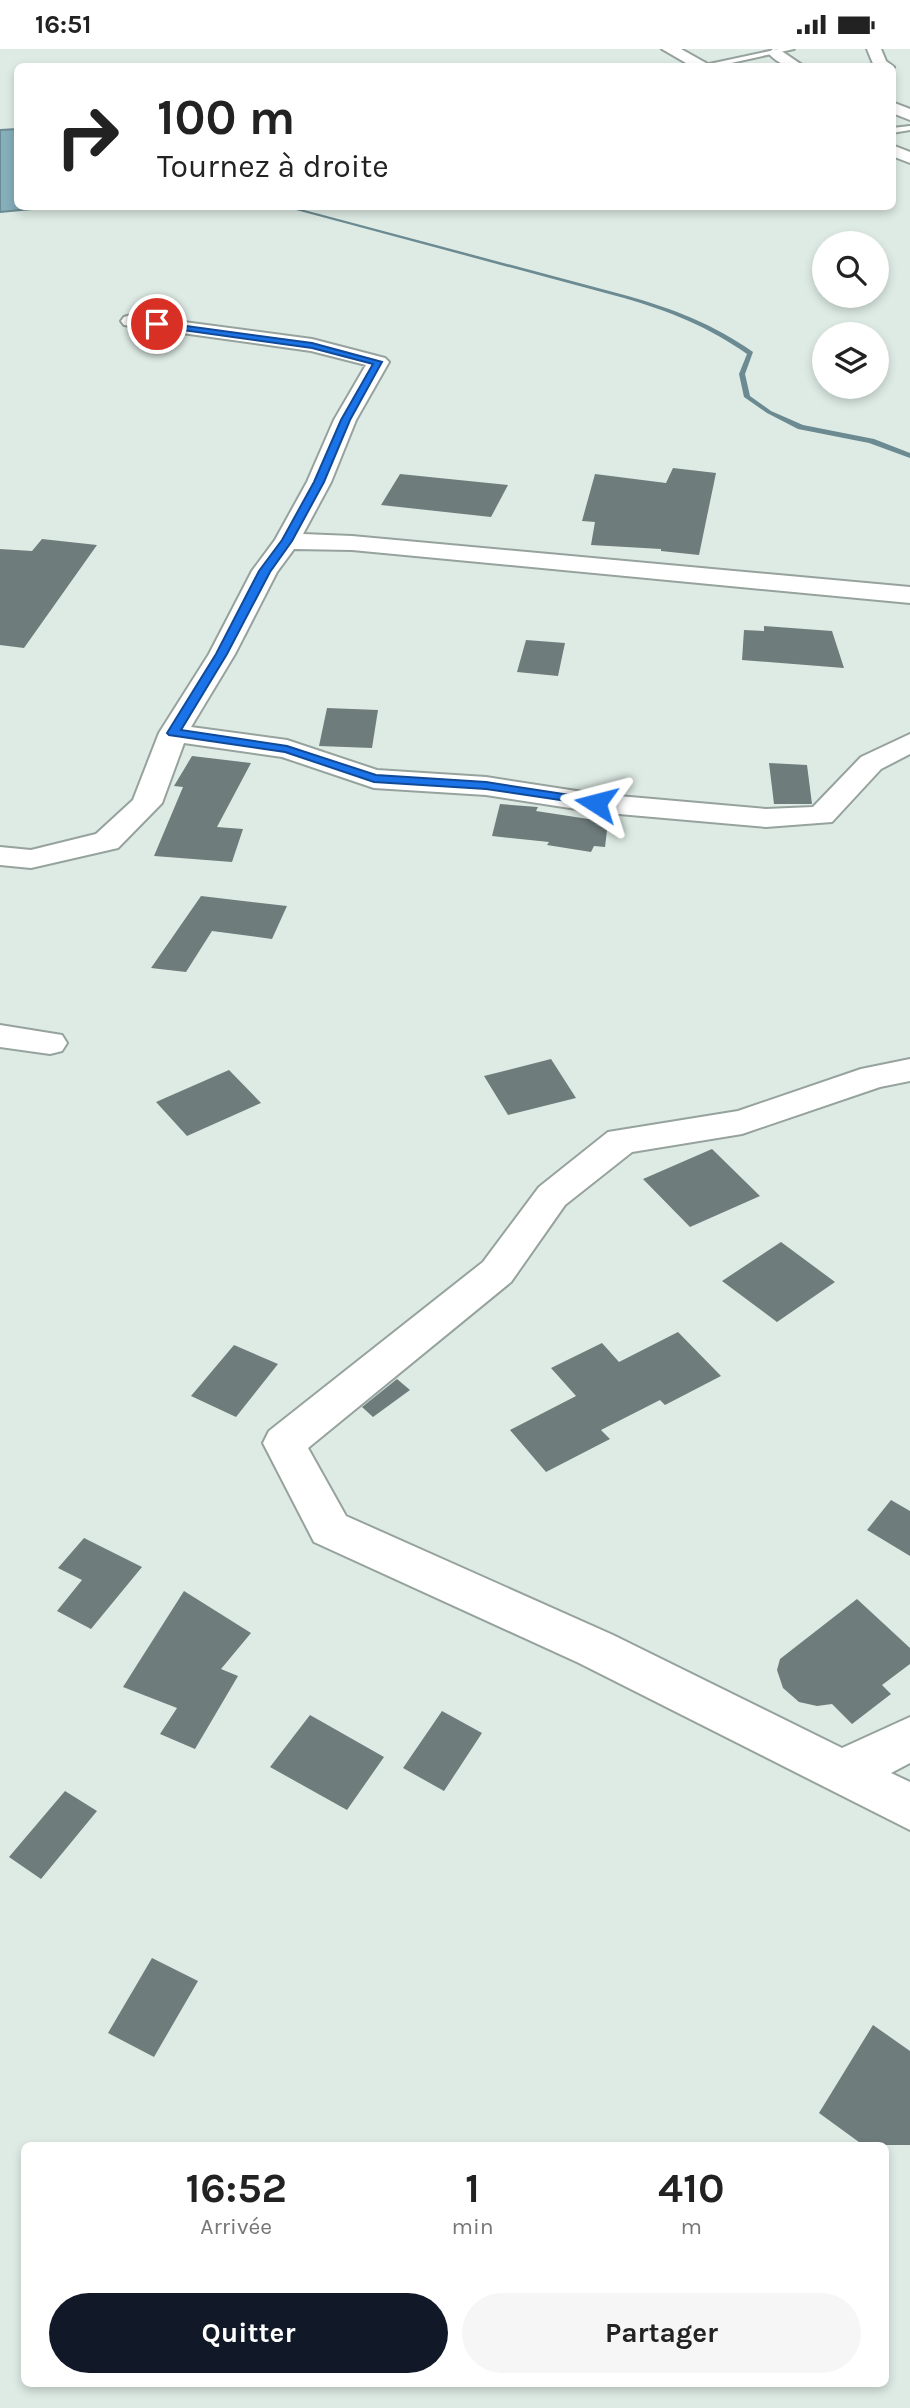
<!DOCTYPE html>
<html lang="fr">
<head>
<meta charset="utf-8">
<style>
  body { margin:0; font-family:Karla,sans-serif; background:#f6f6f6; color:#222; height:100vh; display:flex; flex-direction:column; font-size:26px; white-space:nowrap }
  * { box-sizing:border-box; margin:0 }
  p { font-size:23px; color:#767676 }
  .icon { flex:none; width:38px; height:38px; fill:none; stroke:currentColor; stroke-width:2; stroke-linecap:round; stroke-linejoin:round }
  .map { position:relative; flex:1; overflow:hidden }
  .details { position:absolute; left:21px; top:2093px; width:868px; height:245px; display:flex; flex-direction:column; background:#fff; border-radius:10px; box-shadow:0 4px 10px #0003 }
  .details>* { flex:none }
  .hud { position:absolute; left:14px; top:14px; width:882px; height:147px; border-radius:10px; box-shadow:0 4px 10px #0003; background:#fff; color:#222; overflow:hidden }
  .fabs { position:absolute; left:812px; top:182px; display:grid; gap:14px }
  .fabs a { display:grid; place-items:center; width:77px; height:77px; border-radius:50%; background:#fff; box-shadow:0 4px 10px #0003; font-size:35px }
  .pin { position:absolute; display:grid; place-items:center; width:60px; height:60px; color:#fff; margin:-30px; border:4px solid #fff; border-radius:50%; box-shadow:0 2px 7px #0007 }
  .me { position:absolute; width:77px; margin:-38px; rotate:279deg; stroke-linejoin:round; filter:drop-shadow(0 0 5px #0008) }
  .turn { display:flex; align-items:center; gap:24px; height:147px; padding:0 28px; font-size:32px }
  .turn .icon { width:91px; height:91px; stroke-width:2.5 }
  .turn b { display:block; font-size:49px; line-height:60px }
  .eta { display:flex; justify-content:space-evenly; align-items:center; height:119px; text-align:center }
  .eta b { font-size:42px; font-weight:700; line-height:49px }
  .button { display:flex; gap:14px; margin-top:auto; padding:14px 28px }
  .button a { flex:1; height:80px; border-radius:42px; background:#111827; color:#fff; font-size:28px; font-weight:700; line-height:80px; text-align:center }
  .button a+a { background:#f6f6f6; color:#222 }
  .status { display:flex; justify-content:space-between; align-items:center; height:49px; padding:0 35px; background:#fff; direction:ltr }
  .status svg { height:19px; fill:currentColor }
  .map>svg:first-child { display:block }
  .water { fill:#85afbb; stroke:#6b8a91; stroke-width:2 }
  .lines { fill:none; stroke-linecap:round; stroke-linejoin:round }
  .stream { fill:#6b8a91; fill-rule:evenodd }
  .building { fill:#6e7c7b }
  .service-casing { stroke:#96a29d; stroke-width:4 }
  .minor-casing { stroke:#96a29d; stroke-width:4 }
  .service { fill:#fff; fill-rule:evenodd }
  .minor { fill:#fff; fill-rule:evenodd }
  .route { fill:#1a73e8; stroke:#114b97; stroke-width:2 }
</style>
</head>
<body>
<div class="status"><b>16:51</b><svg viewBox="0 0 49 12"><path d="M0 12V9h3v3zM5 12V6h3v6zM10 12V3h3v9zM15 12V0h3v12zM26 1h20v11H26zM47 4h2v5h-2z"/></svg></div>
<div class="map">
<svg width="910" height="2359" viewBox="0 0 910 2359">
  <rect width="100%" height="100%" fill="#deebe5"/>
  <path class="water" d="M17,80L18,158H53L0,163V81Z"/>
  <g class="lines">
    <path class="stream" d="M285,158H293L628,247C674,260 715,276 753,303L745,325L750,347L771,362L803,376L874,390L910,404V409L869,394L798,380L767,364L744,348L739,325L747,305C709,278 669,262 624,249Z"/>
  </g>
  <path class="building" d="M673,419L716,424L699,506L661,502V500L591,496L595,473L582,472L595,425L666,434Z
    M400,425L508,436L491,468L381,456Z
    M42,490L97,496L24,599L0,596V500L32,502Z
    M764,577L832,582L844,619L742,611L744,581L764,582Z
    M526,591L565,594L558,627L517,623Z
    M327,659L378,661L372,699L319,697Z
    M192,707L251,714L217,778L243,780L232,813L154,807L183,738L174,737Z
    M769,714L807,716L812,755H774Z
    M500,755L538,758L536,762L608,773L605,798L594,797L591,803L547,796L549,793L492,787Z
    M201,847L287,857L272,890L212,882L186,923L151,919Z
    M551,1010L576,1049L508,1066L484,1027Z
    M229,1021L261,1054L187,1087L156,1053Z
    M712,1100L760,1147L690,1178L643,1130Z
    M781,1193L835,1233L777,1273L722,1232Z
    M678,1283L721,1327L665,1356L660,1351L601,1381L610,1390L546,1423L510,1381L576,1347L551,1319L602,1294L619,1313Z
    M234,1296L278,1315L236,1368L191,1347Z
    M397,1330L410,1341L373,1368L362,1358Z
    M891,1451L910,1462V1507L867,1481Z
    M84,1489L142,1518L91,1580L57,1562L82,1531L58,1519Z
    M184,1542L251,1584L221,1620L238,1627L195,1700L160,1685L177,1659L123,1638Z
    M857,1550L910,1599V1615L882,1636L891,1645L852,1675L832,1655L817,1657L799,1653L783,1639L777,1621L780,1610Z
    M442,1662L482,1684L444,1742L403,1719Z
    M310,1666L384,1708L347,1761L270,1718Z
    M65,1742L97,1762L41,1830L9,1808Z
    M152,1909L198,1932L154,2008L108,1984Z
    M873,1976L910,2002V2096H863L819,2064Z"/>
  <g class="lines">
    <defs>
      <path id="service" d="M779,0H794L713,18L700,17Z
        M910,77V81L892,84V79Z"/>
      <path id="minor" d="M662,0H681L713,18H693Z
        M773,0L780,1L805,18C789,18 779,16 768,4Z
        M867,0H881L886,12L894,18L892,19L874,17Z
        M892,53L910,60V71L892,64Z
        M892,96L910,103V114L892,107Z
        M131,266L312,290L385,309L389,313L356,371L331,433L303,485L352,487L910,538V554L352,501L294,500L277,523L235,605L191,678L287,691L377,721L486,728L596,745L766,760L813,758L861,708L910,685V705L881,720L832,773L766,778L596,763L486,746L374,739L282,708L184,694L162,754L118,799L31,819L0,816V798L31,801L96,785L133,751L159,684L209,605L252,522L275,491L307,433L334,371L366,316L311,302L124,276L121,272L124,268Z
        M0,976L62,986L67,994L62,1002L50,1005L0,998Z
        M910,1010V1032L880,1038L742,1085L632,1103L565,1156L511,1233L308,1399L346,1467L613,1586L842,1699L910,1668V1714L891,1724L910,1733V1781L579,1614L314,1493L263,1394L269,1382L483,1213L539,1138L608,1083L738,1062L861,1020Z"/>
    </defs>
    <use href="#service" class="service-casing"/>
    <use href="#minor" class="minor-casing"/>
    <use href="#service" class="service"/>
    <use href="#minor" class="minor"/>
  </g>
  <path class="route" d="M157,273L312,294L382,313L350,371L324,433L292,492L270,523L227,605L181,681L287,697L376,726L486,733L596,750L601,751V757L486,740L374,733L285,703L169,686L167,684L216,605L259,522L282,491L314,433L341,371L373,315L312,299L154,277Z"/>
</svg>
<div class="fabs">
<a><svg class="icon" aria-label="search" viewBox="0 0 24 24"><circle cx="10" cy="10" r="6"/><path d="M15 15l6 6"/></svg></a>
<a><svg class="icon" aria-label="layers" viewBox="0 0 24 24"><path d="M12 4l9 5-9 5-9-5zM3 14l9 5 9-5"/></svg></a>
</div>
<div class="pin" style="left:157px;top:275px;background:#d93025"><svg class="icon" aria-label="arrive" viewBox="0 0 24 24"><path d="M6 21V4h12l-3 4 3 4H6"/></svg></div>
<svg class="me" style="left:596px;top:754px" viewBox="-20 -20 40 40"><path d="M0-17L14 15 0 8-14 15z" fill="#1a73e8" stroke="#fff" stroke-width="4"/></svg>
<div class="hud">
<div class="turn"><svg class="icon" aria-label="right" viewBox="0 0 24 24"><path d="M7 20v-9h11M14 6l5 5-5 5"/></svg><div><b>100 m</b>Tournez à droite</div></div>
</div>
<section class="details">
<div class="eta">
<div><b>16:52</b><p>Arrivée</p></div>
<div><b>1</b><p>min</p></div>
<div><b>410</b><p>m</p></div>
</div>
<div class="button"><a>Quitter</a><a>Partager</a></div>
</section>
</div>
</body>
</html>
